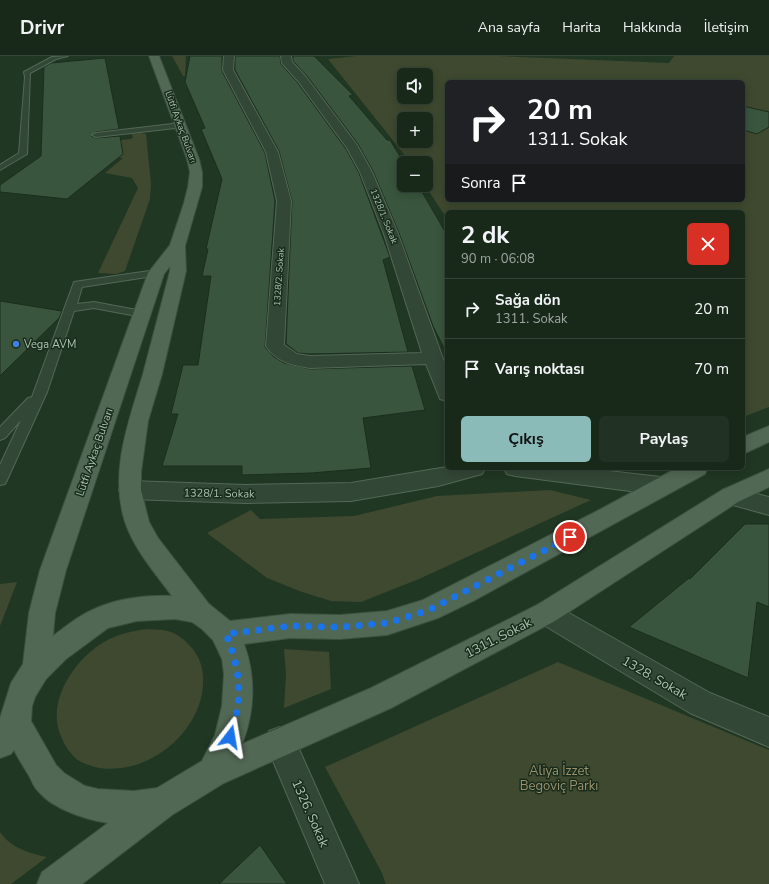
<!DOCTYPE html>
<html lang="tr">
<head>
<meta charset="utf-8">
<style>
  body { margin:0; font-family:"Nunito Sans",sans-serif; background:#213123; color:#f1f3f6; height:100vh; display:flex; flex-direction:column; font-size:15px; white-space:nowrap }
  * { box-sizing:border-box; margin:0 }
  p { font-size:13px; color:#9fa6a2 }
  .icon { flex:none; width:22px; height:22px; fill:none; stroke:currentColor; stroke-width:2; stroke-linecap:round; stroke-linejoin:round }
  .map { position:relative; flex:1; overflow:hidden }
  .sheet { position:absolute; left:445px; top:154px; width:300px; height:260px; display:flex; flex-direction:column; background:#18291a; border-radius:6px; box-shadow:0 2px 10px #0003,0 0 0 1px #364539 }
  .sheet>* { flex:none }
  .hud { position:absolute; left:445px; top:24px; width:300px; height:122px; border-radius:6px; box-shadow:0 2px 10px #0003,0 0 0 1px #364539; background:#202124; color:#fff; overflow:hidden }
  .controls { position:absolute; left:397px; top:12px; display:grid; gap:8px }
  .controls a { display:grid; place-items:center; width:36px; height:36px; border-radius:6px; background:#18291a; box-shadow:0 2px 10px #0003,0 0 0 1px #364539; font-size:20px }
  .pin { position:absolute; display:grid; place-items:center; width:34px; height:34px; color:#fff; margin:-17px; border:2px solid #fff; border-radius:50%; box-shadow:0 1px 4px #0007 }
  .me { position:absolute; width:44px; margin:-22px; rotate:14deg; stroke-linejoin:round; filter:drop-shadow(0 0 3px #0008) }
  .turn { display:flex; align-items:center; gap:14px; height:84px; padding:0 16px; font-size:18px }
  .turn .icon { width:52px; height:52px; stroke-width:2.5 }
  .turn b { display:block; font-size:28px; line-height:34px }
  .then { display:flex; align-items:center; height:38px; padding:0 16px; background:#0003; gap:8px; font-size:15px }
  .round { display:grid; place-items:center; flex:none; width:42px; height:42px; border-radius:6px; background:#213123 }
  .overview { display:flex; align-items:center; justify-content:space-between; height:68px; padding:0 16px }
  h1 { font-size:24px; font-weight:700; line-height:30px }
  .primary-button { display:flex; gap:8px; margin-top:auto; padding:8px 16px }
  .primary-button a { flex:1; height:46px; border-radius:6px; background:#8bbbb9; color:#111; font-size:16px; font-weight:700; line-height:46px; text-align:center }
  .primary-button a+a { background:#213123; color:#f1f3f6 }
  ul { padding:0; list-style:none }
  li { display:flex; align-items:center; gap:12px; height:60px; padding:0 16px; border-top:1px solid #364539 }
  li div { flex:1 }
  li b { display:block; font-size:15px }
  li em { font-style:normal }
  header { display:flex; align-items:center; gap:24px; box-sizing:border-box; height:56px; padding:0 20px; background:#18291a; border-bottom:1px solid #364539 }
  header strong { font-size:19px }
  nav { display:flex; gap:22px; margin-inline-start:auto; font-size:14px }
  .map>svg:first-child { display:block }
  .green { fill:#3e492f; fill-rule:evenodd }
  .building { fill:#39553d; stroke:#1b2e1e }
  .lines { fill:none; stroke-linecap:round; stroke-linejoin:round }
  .lane-casing { stroke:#546857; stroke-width:2 }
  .street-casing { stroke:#546857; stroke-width:2 }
  .primary-casing { stroke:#3d5140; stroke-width:2 }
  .lane { fill:#334736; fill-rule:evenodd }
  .street { fill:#334736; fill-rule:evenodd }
  .primary { fill:#516854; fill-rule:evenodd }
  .route { stroke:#1a73e8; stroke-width:7; stroke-dasharray:0 12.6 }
  .shop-dot { fill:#3f7fe0; stroke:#192c1c; stroke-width:1.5 }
  .labels { text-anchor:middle; stroke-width:3; stroke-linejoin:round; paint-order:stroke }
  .far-street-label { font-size:9px; fill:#adc4b2; stroke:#192c1c }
  .poi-label { font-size:11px; fill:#adc4b2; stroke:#192c1c; text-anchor:start }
  .street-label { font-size:11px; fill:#adc4b2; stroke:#192c1c }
  .near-street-label { font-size:13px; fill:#adc4b2; stroke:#192c1c }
  .near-park-label { font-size:13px; fill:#9a916d; stroke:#192c1c }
</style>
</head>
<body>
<header>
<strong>Drivr</strong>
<nav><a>Ana sayfa</a><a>Harita</a><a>Hakkında</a><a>İletişim</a></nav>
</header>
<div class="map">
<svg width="769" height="828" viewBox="0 0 769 828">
  <rect width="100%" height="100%" fill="#203723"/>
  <path class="green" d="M172,0H186L185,20H183Z
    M356,0H498L669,7L674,0H769V351L743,361V156H447V163L425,129L426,107H411L328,3ZM404,19H426V41H404ZM447,26H743V144H447ZM404,63H426V85H404Z
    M141,77L146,78L151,128L150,143L125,215L116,218L98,217L138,132L132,122L105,117L123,102L95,99V87L130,83L133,82L132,78Z
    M550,434L591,444L419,523L361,546L331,545L302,536L267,522L207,477L251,454L260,463L354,460L437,440Z
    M17,526L0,570V528Z
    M147,573C154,574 162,573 168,575C178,578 186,585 192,592C201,603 204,615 203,629C200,683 133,731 81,706C71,701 64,688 60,678C47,644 75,603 104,586C117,578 132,575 147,573Z
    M284,593L329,596L331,633L284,652L286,618Z
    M558,606L769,694V828H386L381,815L325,711Z
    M0,776C11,792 29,797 47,801L11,828H0Z"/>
  <path class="building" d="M190,0H222V15L265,97L275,145L265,291L274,301L284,307L310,313L412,310L425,354L363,362L371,412L311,417L242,419V410H162L178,358H171L183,309H198L211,220H202L208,193H206L222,123L201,73L205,72L185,26Z
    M235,0H280L281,8L297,26L346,93L359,117L390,201L383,204L408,296L310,298L298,297L286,288L292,145L279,95L235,14Z
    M293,0H314L353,39L349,40L387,84H390L404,107V129H418L447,179V298L433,270L399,177L373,115L358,88L307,20L293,5Z
    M105,2L119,73L96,76L91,80L96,82L120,80L123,98L67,143L0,136V129L41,100L44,11L51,7Z
    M743,50L769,56V71L757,78L743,74Z
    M0,245L62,255L59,262L0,320Z
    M745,468H769V551L757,546L748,622L629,571L689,522L690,523Z
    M260,789L287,828H219Z"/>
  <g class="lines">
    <defs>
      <path id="lane" d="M68,0L56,3L30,17L27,98L0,114V109L19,97L25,21L24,16L52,1Z
        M181,67L185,69L184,71L96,81L92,79L96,77Z
        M156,214L160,215L161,217L160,219L82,231L77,248L94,246L142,255L147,258L142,261L94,252L74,255L47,336L7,424L5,428L0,429V409L21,364L5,382L0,384V371L28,342L32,341L74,226Z"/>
      <path id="street" d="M224,0H234L233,14L278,96L291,145L284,289L297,298L310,300L422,297L384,178L360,116L347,92L298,25L282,7L281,0H291L292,6L306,21L357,89L372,116L398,178L447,314V345L440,343L426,308L310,312C291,309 277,306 266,290L277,145L266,96L223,14Z
        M447,411L485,412L482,418L438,430L351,445L246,447L130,443L122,440L119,434L122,428L130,425L246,429L351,427Z
        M504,412H582L661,421L669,424L672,430L669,436L661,439L515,420L507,418Z
        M730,431L769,441V459L722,446L719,440L722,434Z
        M546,545L555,549L710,637L769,661V691L690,657L537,565L533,557L537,549Z
        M280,671L291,675L359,828H325L265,686L269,675Z"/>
      <path id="primary" d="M149,0H159L199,103L202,116V131L185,190L186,215L162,318L148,365L141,416V434L149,466L158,482L209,548L230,565L290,558L340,559L387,555L423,544L601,453L677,412H708L705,418L473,545L438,562L387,579L340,583L290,582L244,588C256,620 255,656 242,688L371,632L537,549L722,434L769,413V431L738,446L555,565L391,652L224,727L172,759L82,828H37L42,816L108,767C87,764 53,753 39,736C33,731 32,724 28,718C23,710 18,702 14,694L11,698L0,702V662L11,627L23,608L29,557L40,514L148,217L170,189L184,147L188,131L190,116L187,103ZM170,210V215C161,249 152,284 143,318C129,365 109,416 125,466C134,493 155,517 172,540C145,539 114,543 90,555C77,561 65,571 53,580L55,557L66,514L164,218ZM175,563L192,566L202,573L213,584L222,603L224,618L222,650L215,679L202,705L157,732L134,735L98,733L85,730L64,717L56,709L31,665L32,650L35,641L46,623L66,603L108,572L137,565Z
        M769,370V386L743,398V381Z"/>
    </defs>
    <use href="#lane" class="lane-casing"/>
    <use href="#street" class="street-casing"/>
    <use href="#primary" class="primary-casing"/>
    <use href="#lane" class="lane"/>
    <use href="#street" class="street"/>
    <use href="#primary" class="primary"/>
  </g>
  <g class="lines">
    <path class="route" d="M230,681C232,670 237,659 238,648C241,623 235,601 226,578L290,570L340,571L388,567L429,554L570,481"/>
  </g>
  <circle class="shop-dot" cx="16" cy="288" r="4"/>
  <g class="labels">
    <g class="far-street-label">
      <text transform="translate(181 71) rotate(70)" y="3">Lütfi Aykaç Bulvarı</text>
      <text transform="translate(384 160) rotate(68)" y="3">1328/1. Sokak</text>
      <text transform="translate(279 221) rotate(-86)" y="3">1328/2. Sokak</text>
    </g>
    <g class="poi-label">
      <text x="24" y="292">Vega AVM</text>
    </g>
    <g class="street-label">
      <text transform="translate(94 396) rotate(-71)" y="4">Lütfi Aykaç Bulvarı</text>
      <text transform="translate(219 437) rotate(1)" y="4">1328/1. Sokak</text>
    </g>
    <g class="near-street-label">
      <text transform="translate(498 581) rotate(-27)" y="5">1311. Sokak</text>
      <text transform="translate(655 621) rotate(30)" y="5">1328. Sokak</text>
      <text transform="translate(311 757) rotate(66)" y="5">1326. Sokak</text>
    </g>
    <g class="near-park-label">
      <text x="559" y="719">Aliya İzzet<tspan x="559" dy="15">Begoviç Parkı</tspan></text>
    </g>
  </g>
</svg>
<div class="controls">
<a><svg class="icon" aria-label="sound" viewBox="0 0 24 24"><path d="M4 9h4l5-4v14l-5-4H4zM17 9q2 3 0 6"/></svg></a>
<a>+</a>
<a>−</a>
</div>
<div class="pin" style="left:570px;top:481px;background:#d93025"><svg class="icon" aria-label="arrive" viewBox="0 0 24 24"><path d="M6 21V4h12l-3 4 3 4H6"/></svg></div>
<svg class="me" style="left:230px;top:681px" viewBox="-20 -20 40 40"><path d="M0-17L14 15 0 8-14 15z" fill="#1a73e8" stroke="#fff" stroke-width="4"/></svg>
<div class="hud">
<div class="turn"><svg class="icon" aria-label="right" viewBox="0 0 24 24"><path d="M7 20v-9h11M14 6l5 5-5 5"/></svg><div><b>20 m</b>1311. Sokak</div></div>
<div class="then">Sonra<svg class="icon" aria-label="arrive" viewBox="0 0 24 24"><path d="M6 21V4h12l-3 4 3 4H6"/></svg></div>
</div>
<section class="sheet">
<div class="overview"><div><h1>2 dk</h1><p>90 m · 06:08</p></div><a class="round" style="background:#d93025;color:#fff"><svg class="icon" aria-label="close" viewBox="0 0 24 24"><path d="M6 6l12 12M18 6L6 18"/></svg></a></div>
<ul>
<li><svg class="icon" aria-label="right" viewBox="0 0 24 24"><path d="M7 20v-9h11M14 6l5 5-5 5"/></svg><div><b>Sağa dön</b><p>1311. Sokak</p></div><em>20 m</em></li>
<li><svg class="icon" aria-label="arrive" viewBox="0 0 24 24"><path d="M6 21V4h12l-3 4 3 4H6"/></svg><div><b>Varış noktası</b></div><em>70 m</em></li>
</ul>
<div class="primary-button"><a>Çıkış</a><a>Paylaş</a></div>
</section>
</div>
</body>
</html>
